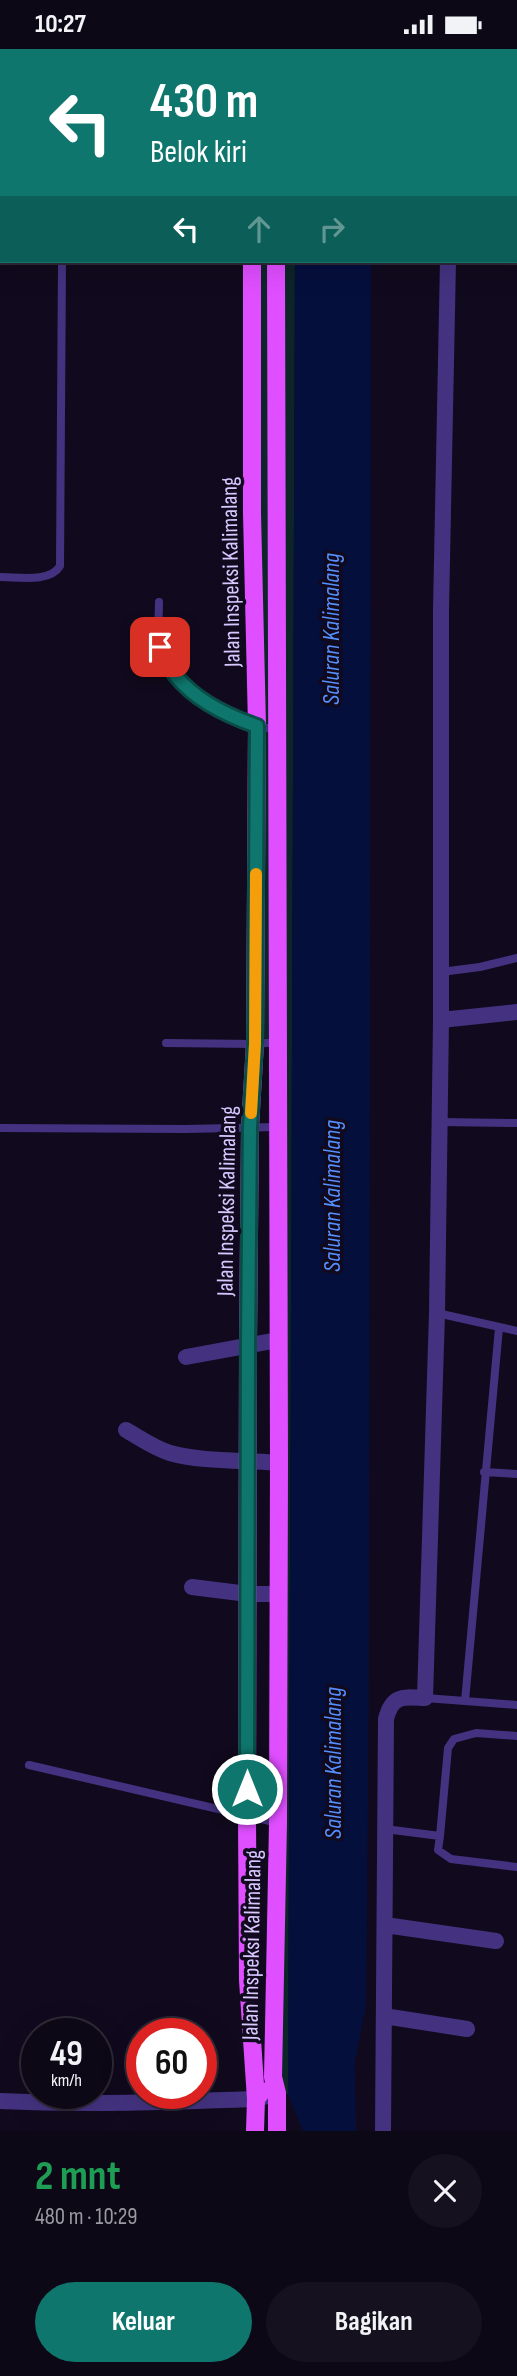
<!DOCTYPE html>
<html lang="id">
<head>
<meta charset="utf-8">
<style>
  body { margin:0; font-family:"Sofia Sans Condensed",sans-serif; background:#16111f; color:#f1f3f6; height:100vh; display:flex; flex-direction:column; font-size:26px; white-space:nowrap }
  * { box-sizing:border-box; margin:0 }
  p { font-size:23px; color:#9a9aa1 }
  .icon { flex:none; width:38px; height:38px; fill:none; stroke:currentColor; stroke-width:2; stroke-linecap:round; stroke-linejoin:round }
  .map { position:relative; height:2082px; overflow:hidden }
  .side { display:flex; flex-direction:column; background:#0d0816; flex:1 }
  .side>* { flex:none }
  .guide { position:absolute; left:0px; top:0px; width:518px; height:214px; box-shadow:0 7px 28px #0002,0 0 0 2px #2d2935; background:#0f766e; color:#fff; overflow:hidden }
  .speed { position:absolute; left:21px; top:1969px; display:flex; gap:14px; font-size:35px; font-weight:700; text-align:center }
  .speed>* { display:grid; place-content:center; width:91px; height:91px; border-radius:50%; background:#0d0816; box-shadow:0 7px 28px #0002,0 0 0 2px #2d2935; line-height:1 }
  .speed small { font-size:18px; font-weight:400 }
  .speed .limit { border:10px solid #d22; background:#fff; color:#111 }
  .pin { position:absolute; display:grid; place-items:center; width:60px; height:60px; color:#fff; margin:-30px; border-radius:14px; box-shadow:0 4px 10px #0006 }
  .me { position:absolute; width:77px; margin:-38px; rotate:0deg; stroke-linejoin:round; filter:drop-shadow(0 0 5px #0008) }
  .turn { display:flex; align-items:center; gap:24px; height:147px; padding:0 35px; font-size:32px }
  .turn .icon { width:91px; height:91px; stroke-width:2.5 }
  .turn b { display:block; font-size:49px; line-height:60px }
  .lanes { display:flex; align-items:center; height:66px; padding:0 35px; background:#0003; justify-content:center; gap:35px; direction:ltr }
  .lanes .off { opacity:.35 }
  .round { display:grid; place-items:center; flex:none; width:74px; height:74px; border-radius:37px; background:#16111f }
  .overview { display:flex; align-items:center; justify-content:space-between; height:119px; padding:0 35px }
  h1 { font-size:42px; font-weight:700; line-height:52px; color:#1e9e55 }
  .cta { display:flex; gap:14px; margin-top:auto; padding:14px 35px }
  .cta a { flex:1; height:80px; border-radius:42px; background:#0f766e; color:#fff; font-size:28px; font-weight:700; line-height:80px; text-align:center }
  .cta a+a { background:#16111f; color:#f1f3f6 }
  .status { display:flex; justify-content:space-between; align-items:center; height:49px; padding:0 35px; background:#0d0816; direction:ltr }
  .status svg { height:19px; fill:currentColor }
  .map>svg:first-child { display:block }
  .green { fill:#0d2428 }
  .water { fill:#050f3c }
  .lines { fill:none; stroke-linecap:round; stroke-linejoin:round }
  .lane { stroke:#443280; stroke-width:8 }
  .street { stroke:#443280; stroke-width:16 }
  .primary { stroke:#df4eff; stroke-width:18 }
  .route-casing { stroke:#0a4d48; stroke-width:18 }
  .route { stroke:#0f766e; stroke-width:12 }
  .slow { stroke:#f59e0b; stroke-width:12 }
  .labels { text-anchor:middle; stroke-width:7; stroke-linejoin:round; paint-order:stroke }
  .street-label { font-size:23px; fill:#d8c7ff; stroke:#110a1e }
  .water-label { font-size:24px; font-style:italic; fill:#5590ff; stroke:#110a1e }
</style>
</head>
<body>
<div class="status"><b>10:27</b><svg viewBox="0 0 49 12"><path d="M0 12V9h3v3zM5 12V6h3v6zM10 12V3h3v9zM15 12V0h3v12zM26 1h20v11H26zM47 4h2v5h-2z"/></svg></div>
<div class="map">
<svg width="517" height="2082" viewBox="0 0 517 2082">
  <rect width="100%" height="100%" fill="#110a1e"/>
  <path class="green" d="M252,212H295L288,2045L277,2044L278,993L255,995Z"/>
  <path class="water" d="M295,212H371L369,1635L366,1957L355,2013L356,2082H303L288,2045Z"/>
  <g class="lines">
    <path class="lane" d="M0,83H2
      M516,91H517
      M0,528C18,528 50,534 60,517L62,212
      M159,553C159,567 157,583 160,597C165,624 202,653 226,666C241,675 261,678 278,681
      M441,923L480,918L517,909
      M166,994L255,995L278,993
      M440,1073L517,1074
      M0,1079L186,1080L277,1078
      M437,1264L517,1282
      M499,1279L465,1652L517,1656
      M484,1423L517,1425
      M425,1649L465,1652
      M29,1716L278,1774
      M385,1780L440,1787L448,1699L454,1690L476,1684L517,1687
      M440,1787L438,1801L451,1810L517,1818"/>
    <path class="street" d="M453,2V0
      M441,971L517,963
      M186,1308L278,1291
      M126,1381C140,1389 154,1399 170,1404C201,1413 246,1411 279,1414
      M192,1538L248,1545H278
      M385,1876L496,1892
      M384,1967L467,1980
      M0,2052C85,2056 170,2053 256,2050L267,2047
      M383,2082L386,1670C392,1645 404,1648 425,1649L437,1264L441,971V561L448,212"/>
    <path class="primary" d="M276,0V2
      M253,2V0
      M252,212V464L257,677L255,995L250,1078L248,1295L247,1768L248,1931L256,2050
      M276,212L279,1414L278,1774L273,2028L277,2044V2082
      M255,2082L256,2050L262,2042"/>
  </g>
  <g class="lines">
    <defs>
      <path id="route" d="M160,598C165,607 170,619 176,627C196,652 228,667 257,677L255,995L250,1078L248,1295L247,1740"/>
    </defs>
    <use href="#route" class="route-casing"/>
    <use href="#route" class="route"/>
    <path class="slow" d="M251,1064L255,995L256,825"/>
  </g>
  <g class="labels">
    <g class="street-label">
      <text transform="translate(230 523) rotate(-91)" y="8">Jalan Inspeksi Kalimalang</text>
      <text transform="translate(226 1152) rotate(-89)" y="8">Jalan Inspeksi Kalimalang</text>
      <text transform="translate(251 1896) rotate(-89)" y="8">Jalan Inspeksi Kalimalang</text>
    </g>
    <g class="water-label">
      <text transform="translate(331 580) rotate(-90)" y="8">Saluran Kalimalang</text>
      <text transform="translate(332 1147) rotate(-90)" y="8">Saluran Kalimalang</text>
      <text transform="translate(333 1714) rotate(-90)" y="8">Saluran Kalimalang</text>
    </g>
  </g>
</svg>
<div class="speed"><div>49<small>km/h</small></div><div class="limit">60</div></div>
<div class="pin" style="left:160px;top:598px;background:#d93025"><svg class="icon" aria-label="arrive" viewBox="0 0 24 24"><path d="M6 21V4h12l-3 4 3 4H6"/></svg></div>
<svg class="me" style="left:247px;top:1740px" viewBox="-20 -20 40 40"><circle r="17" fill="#0f766e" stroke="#fff" stroke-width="3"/><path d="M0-11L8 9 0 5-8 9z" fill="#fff"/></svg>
<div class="guide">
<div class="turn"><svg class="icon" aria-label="left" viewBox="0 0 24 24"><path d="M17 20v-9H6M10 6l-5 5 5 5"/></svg><div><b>430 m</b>Belok kiri</div></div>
<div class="lanes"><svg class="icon" aria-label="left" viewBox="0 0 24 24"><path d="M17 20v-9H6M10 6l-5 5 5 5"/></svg><svg class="icon off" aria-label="ahead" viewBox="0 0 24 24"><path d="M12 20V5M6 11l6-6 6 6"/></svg><svg class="icon off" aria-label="right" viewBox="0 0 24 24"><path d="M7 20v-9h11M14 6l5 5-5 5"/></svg></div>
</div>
</div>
<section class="side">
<div class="overview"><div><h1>2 mnt</h1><p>480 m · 10:29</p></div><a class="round"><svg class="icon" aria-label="close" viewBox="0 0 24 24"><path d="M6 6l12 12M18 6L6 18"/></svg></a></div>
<div class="cta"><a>Keluar</a><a>Bagikan</a></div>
</section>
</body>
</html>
